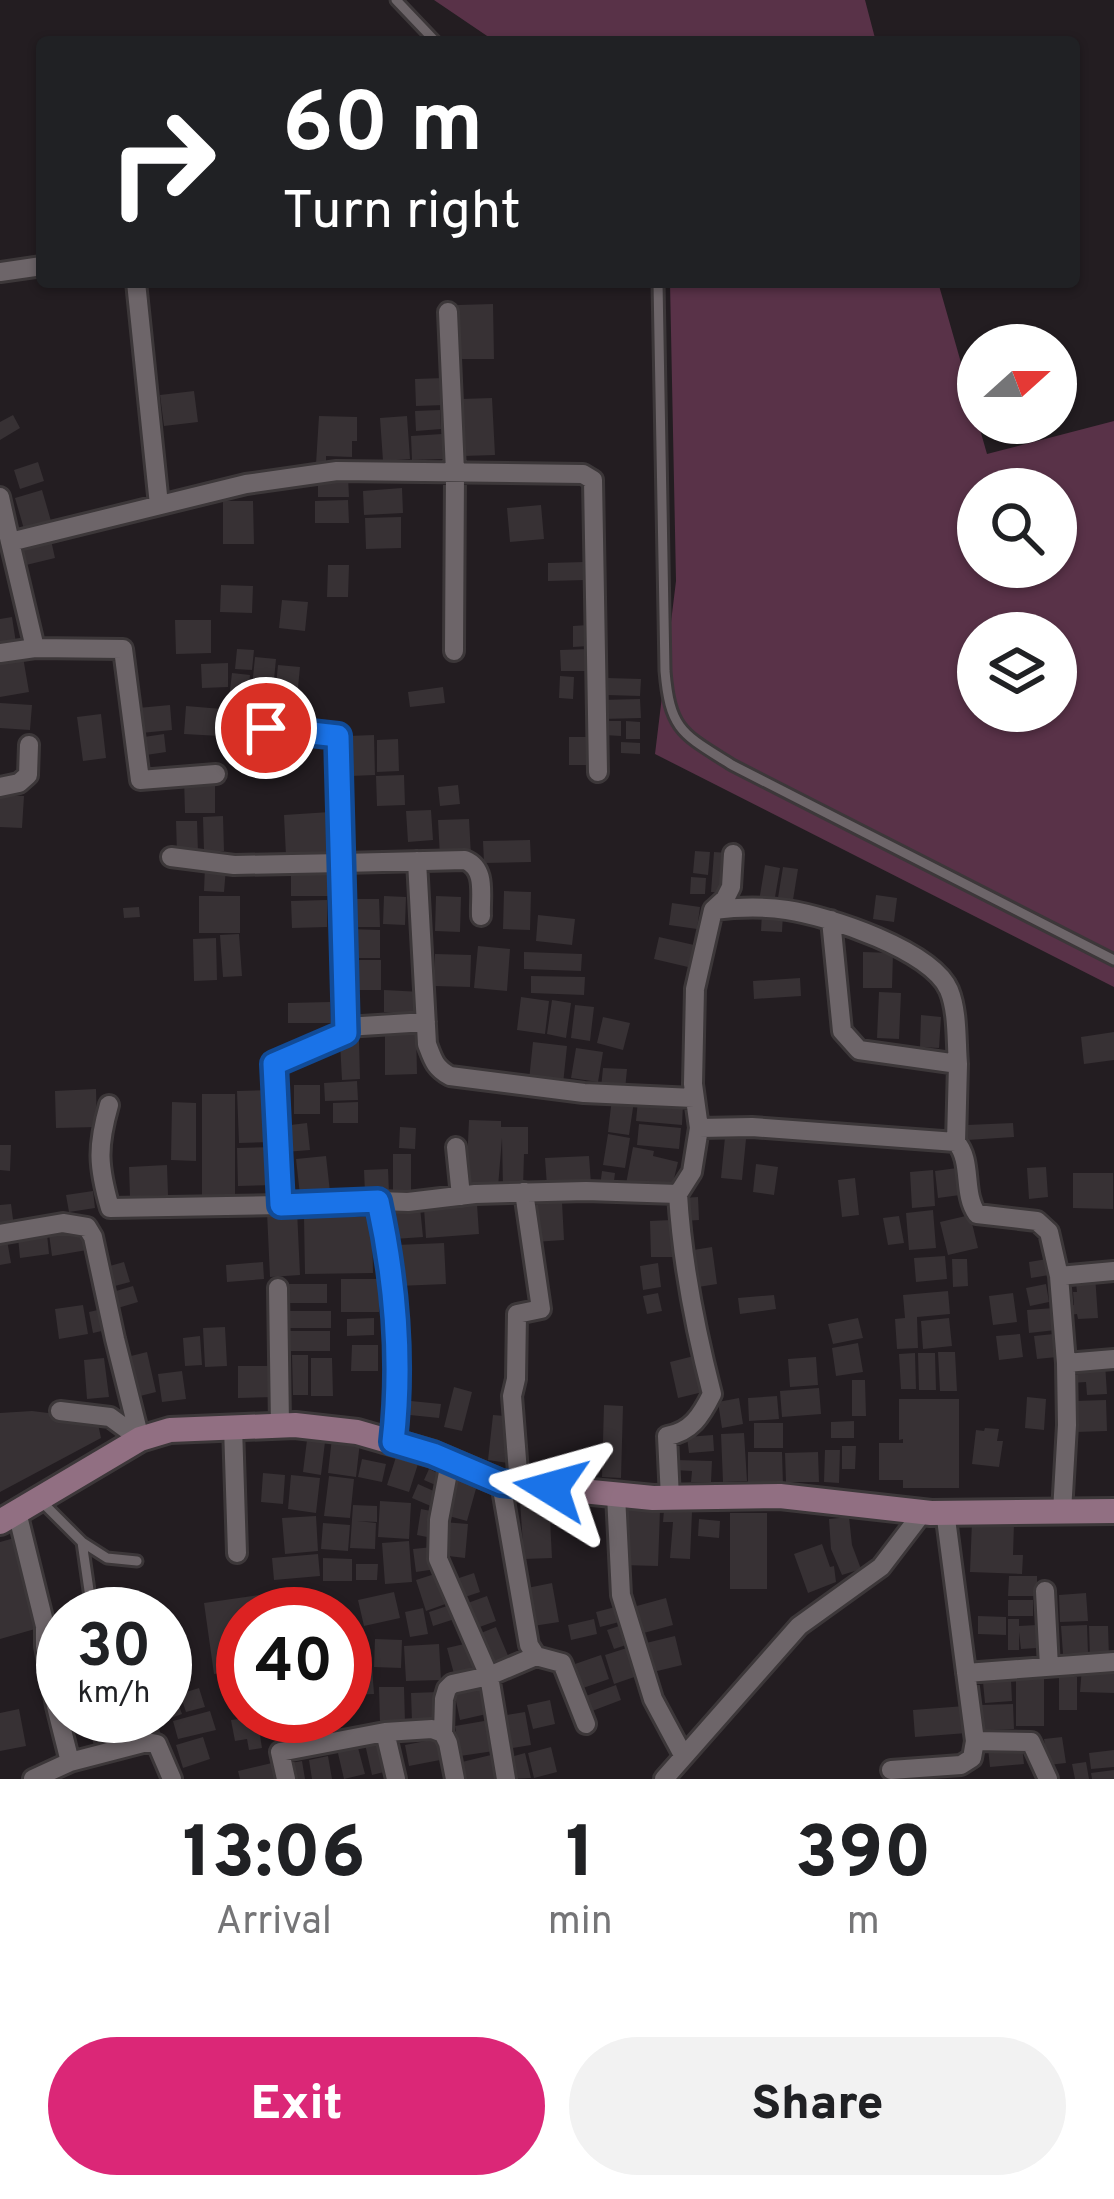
<!DOCTYPE html>
<html lang="en">
<head>
<meta charset="utf-8">
<style>
  body { margin:0; font-family:Overpass,sans-serif; background:#f2f2f2; color:#202124; height:100vh; display:flex; flex-direction:column; font-size:45px; white-space:nowrap }
  * { box-sizing:border-box; margin:0 }
  p { font-size:39px; color:#757577 }
  .icon { flex:none; width:66px; height:66px; fill:none; stroke:currentColor; stroke-width:2; stroke-linecap:round; stroke-linejoin:round }
  .map { position:relative; height:1779px; overflow:hidden }
  .sheet { display:flex; flex-direction:column; background:#fff; flex:1 }
  .sheet>* { flex:none }
  .top-card { position:absolute; left:36px; top:36px; width:1044px; height:252px; border-radius:12px; box-shadow:0 3px 9px #0004; background:#202124; color:#fff; overflow:hidden }
  .needle { width:78px; rotate:69deg }
  .controls { position:absolute; left:957px; top:324px; display:grid; gap:24px }
  .controls a { display:grid; place-items:center; width:120px; height:120px; border-radius:50%; background:#fff; box-shadow:0 3px 9px #0004; font-size:60px }
  .speed { position:absolute; left:36px; top:1587px; display:flex; gap:24px; font-size:60px; font-weight:700; text-align:center }
  .speed>* { display:grid; place-content:center; width:156px; height:156px; border-radius:50%; background:#fff; box-shadow:0 3px 9px #0004; line-height:1 }
  .speed small { font-size:30px; font-weight:400 }
  .speed .limit { border:18px solid #d22; background:#fff; color:#111 }
  .pin { position:absolute; display:grid; place-items:center; width:102px; height:102px; color:#fff; margin:-51px; border:6px solid #fff; border-radius:50%; box-shadow:0 3px 12px #0007 }
  .me { position:absolute; width:132px; margin:-66px; rotate:278deg; stroke-linejoin:round; filter:drop-shadow(0 0 9px #0008) }
  .turn { display:flex; align-items:center; gap:42px; height:252px; padding:0 48px; font-size:54px }
  .turn .icon { width:156px; height:156px; stroke-width:2.5 }
  .turn b { display:block; font-size:84px; line-height:102px }
  .eta { display:flex; justify-content:space-evenly; align-items:center; height:204px; text-align:center }
  .eta b { font-size:72px; font-weight:800; line-height:84px }
  .primary-button { display:flex; gap:24px; margin-top:auto; padding:24px 48px }
  .primary-button a { flex:1; height:138px; border-radius:72px; background:#db2777; color:#fff; font-size:48px; font-weight:800; line-height:138px; text-align:center }
  .primary-button a+a { background:#f2f2f2; color:#202124 }
  .map>svg:first-child { display:block }
  .green { fill:#593248; fill-rule:evenodd }
  .building { fill:#373134 }
  .lines { fill:none; stroke-linecap:round; stroke-linejoin:round }
  .lane-casing { stroke:#3c3739; stroke-width:15 }
  .street-casing { stroke:#3c3739; stroke-width:24 }
  .secondary-casing { stroke:#3c3739; stroke-width:30 }
  .lane { stroke:#6d6569; stroke-width:9 }
  .street { stroke:#6d6569; stroke-width:18 }
  .secondary { stroke:#916f82; stroke-width:24 }
  .route-casing { stroke:#114b97; stroke-width:30 }
  .route { stroke:#1a73e8; stroke-width:21 }
</style>
</head>
<body>
<div class="map">
<svg width="1114" height="1779" viewBox="0 0 1114 1779">
  <rect width="100%" height="100%" fill="#231d21"/>
  <path class="green" d="M434,0H865L876,42H496Z
    M670,282H938L987,454L1114,421V987L655,754L676,581ZM978,489H1056V567H978ZM978,633H1056V711H978Z"/>
  <path class="building" d="M493,304L494,359H458V305Z
    M444,378L445,405L416,406L415,379Z
    M194,391L198,422L164,426L160,395Z
    M492,398L495,455L463,456L461,399Z
    M440,410L441,429L416,431L415,411Z
    M13,415L20,428L0,440V422Z
    M319,416L357,417V441H352V457L326,456V464H316Z
    M407,416L410,459L383,461L380,418Z
    M442,434L443,459L412,460L411,436Z
    M38,462L44,481L20,489L14,470Z
    M348,477L349,497H318V478Z
    M402,488L403,513L364,515L363,491Z
    M42,490L51,521L24,529L15,498Z
    M348,500L349,523H315V501Z
    M223,501H253L254,544H223Z
    M541,505L544,539L510,542L507,508Z
    M401,517V548L366,549L365,518Z
    M51,540L55,558L22,566L18,548Z
    M585,562L586,580L548,581V563Z
    M328,565H349L348,597H327Z
    M221,585L253,586L252,613L220,612Z
    M282,600L308,602L305,631L279,628Z
    M12,617L16,643L0,646V619Z
    M175,620H211V653L176,654Z
    M588,625L589,646L573,647V626Z
    M237,649L254,650L252,670L235,669Z
    M589,649V671H561L560,650Z
    M23,657L29,692L0,697V661Z
    M255,657L276,659L272,700L251,697Z
    M228,663V687L202,688L201,664Z
    M278,665L300,667L296,708L274,705Z
    M232,673L250,675L247,701L229,699Z
    M560,676L574,677L573,699L559,698Z
    M607,678L641,679L640,696L607,695Z
    M443,687L445,703L410,707L408,692Z
    M640,699L641,718L602,719L601,700Z
    M0,703L32,705L30,730L0,728Z
    M170,705L172,730L141,733L138,708Z
    M186,706L222,709L220,736L184,734Z
    M101,714L106,758L83,761L77,717Z
    M604,721H621V736L604,735Z
    M626,721L640,722V739H626Z
    M164,734L166,752L146,755L144,737Z
    M374,735L375,775L350,776L348,736Z
    M569,737H591V765H569Z
    M398,739L399,771L377,772V740Z
    M621,742L640,743V754L621,753Z
    M404,775L405,805L377,806L376,776Z
    M215,777V813H185L184,778Z
    M458,785L460,804L440,806L438,787Z
    M0,795L24,796L22,828L0,827Z
    M431,810L433,840L408,842L406,811Z
    M330,812L333,853L286,856L284,815Z
    M223,816L224,851H204L203,817Z
    M469,819L471,856L440,857L438,820Z
    M176,821H197L198,853H177Z
    M530,840L531,862L484,863L483,841Z
    M695,851L710,852L708,875L693,873Z
    M714,852L728,853L725,893L711,892Z
    M765,865L780,868L774,903L759,901Z
    M205,866L226,868L224,892L204,891Z
    M783,867L798,869L792,906L777,904Z
    M291,868L328,869V896H291Z
    M691,877L706,878L705,894H690Z
    M504,891L531,892L530,930L503,929Z
    M876,895L897,898L894,922L873,919Z
    M199,896H240V933H199Z
    M384,896L406,897L405,925L383,924Z
    M436,896L461,897L460,932L435,931Z
    M346,899H379L380,927H346Z
    M327,900V927L292,928L291,901Z
    M672,903L700,907L697,929L669,925Z
    M139,907L140,917L124,918L123,908Z
    M762,912L783,914L782,932L761,931Z
    M538,915L575,919L572,945L536,941Z
    M348,929L380,930V958H348Z
    M239,934L242,976L223,977L220,935Z
    M659,937L694,945L688,967L654,959Z
    M216,938L217,980L194,981L193,939Z
    M478,946L510,949L507,991L474,988Z
    M524,952L582,954L581,971L524,969Z
    M863,952L893,953L892,988H863Z
    M435,954L471,955L470,987L434,986Z
    M348,960H381V990H348Z
    M531,976L585,977L584,995L531,993Z
    M800,978L801,996L754,999L753,981Z
    M384,990L422,992L421,1013L384,1012Z
    M879,992L901,993L899,1039L877,1038Z
    M521,997L549,1001L545,1034L517,1030Z
    M552,1000L571,1003L566,1038L547,1034Z
    M330,1002L331,1023H288V1003Z
    M575,1005L594,1007L590,1041L571,1038Z
    M921,1015L941,1017L939,1048L920,1047Z
    M603,1017L630,1023L623,1050L597,1043Z
    M385,1029H416L417,1074L385,1075Z
    M1114,1032V1060L1084,1064L1081,1037Z
    M359,1041L360,1079L342,1080L340,1042Z
    M533,1042L567,1046L563,1084L529,1080Z
    M576,1048L603,1052L598,1082L571,1078Z
    M603,1068L627,1069L625,1090L601,1088Z
    M357,1081L358,1100L325,1101L324,1083Z
    M294,1085H320V1114H294Z
    M96,1089L97,1127L56,1128L55,1091Z
    M273,1090L274,1142L239,1143L237,1091Z
    M202,1094H235V1196H202Z
    M612,1098L634,1101L629,1135L608,1132Z
    M638,1100L683,1104L682,1125L636,1121Z
    M172,1102L196,1103V1161L171,1160Z
    M358,1102V1123H333V1103Z
    M469,1120L501,1121V1127H528V1154H524L523,1188H503L502,1138L498,1187L466,1185Z
    M307,1123L310,1150L285,1152L282,1126Z
    M1013,1123L1014,1137L967,1140V1125Z
    M639,1124L681,1128L679,1149L637,1145Z
    M400,1127L416,1128L415,1149L399,1148Z
    M608,1134L630,1138L625,1168L603,1165Z
    M725,1137L746,1139L742,1180L721,1178Z
    M0,1145H11L10,1171L0,1170Z
    M275,1147L276,1185L238,1186L237,1148Z
    M633,1147L654,1151L653,1156L678,1162L672,1187L648,1181L647,1188L626,1184Z
    M393,1154H411V1194H393Z
    M326,1156L330,1192L300,1195L296,1159Z
    M589,1156L591,1184L547,1186L545,1158Z
    M756,1164L778,1167L774,1195L753,1192Z
    M167,1165L168,1195L130,1197L129,1167Z
    M1046,1167L1048,1197L1029,1199L1027,1168Z
    M957,1168L960,1195L938,1198L935,1171Z
    M388,1169L389,1193H365L364,1170Z
    M933,1170L935,1206L912,1208L910,1172Z
    M602,1171L615,1173L613,1189L600,1187Z
    M1073,1173H1113V1209L1073,1208Z
    M855,1178L859,1215L842,1217L838,1180Z
    M93,1191L95,1208L69,1212L66,1195Z
    M698,1197L699,1220L683,1221L682,1198Z
    M562,1202L564,1240L534,1242L532,1204Z
    M11,1204L14,1227L0,1229V1205Z
    M477,1204L479,1234L426,1238L424,1208Z
    M420,1207L423,1237L394,1239L391,1209Z
    M297,1210L300,1275L270,1277L267,1212Z
    M933,1210L936,1248L909,1250L906,1213Z
    M970,1215L978,1248L948,1255L940,1222Z
    M899,1216L904,1243L888,1245L883,1218Z
    M304,1217H372L373,1273L305,1274Z
    M672,1220L674,1257H651L650,1221Z
    M83,1228L87,1250L52,1256L49,1234Z
    M47,1234L49,1254L20,1258L18,1237Z
    M7,1240L11,1263L0,1265V1241Z
    M444,1243L446,1284L398,1286L396,1245Z
    M712,1247L717,1284L692,1288L687,1251Z
    M945,1256L947,1279L916,1282L914,1258Z
    M1053,1258L1055,1274L1031,1278L1029,1262Z
    M952,1259H967L968,1286L953,1287Z
    M124,1262L130,1282L111,1287L106,1267Z
    M263,1262L264,1279L227,1282L226,1265Z
    M658,1263L661,1287L643,1290L640,1266Z
    M1095,1275L1098,1318L1078,1319L1077,1314L1069,1315L1068,1306L1074,1305L1073,1292H1077L1076,1283Z
    M341,1279H379V1312H341Z
    M287,1284H327V1303H287Z
    M1046,1284L1049,1302L1030,1306L1026,1288Z
    M133,1286L138,1302L111,1310L106,1294Z
    M948,1291L950,1314L917,1317L918,1348L897,1349L895,1319L905,1318L903,1295Z
    M658,1293L662,1311L647,1314L643,1296Z
    M1013,1293L1017,1322L993,1325L989,1296Z
    M774,1295L776,1309L740,1314L738,1298Z
    M83,1305L88,1334L59,1339L55,1309Z
    M1054,1308L1056,1330L1029,1333L1027,1310Z
    M102,1309L106,1330L93,1333L89,1312Z
    M287,1311H331V1328H287Z
    M374,1318V1335L347,1336V1319Z
    M858,1318L863,1338L833,1344L828,1324Z
    M949,1318L952,1346L923,1349L921,1321Z
    M225,1327L227,1366L205,1367L203,1328Z
    M288,1331H330V1351H288Z
    M1020,1334L1023,1357L999,1360L996,1336Z
    M1054,1334L1057,1357L1037,1359L1034,1336Z
    M200,1336L202,1365L185,1366L183,1338Z
    M858,1343L863,1372L836,1376L832,1348Z
    M352,1345H378V1371H351Z
    M147,1352L156,1392L140,1396L131,1356Z
    M938,1352H955L957,1391H940Z
    M915,1353L916,1389H901L899,1354Z
    M918,1353H935L936,1390H919Z
    M292,1355H308V1395H293Z
    M694,1356L703,1392L678,1398L670,1362Z
    M816,1357L818,1385L790,1387L788,1359Z
    M104,1358L109,1397L87,1399L84,1360Z
    M311,1358H332L333,1396H311Z
    M1105,1363L1107,1394L1087,1395L1086,1382L1071,1383L1070,1365Z
    M238,1366H275L276,1397L238,1398Z
    M182,1371L186,1399L162,1402L158,1374Z
    M852,1380H865L866,1416H852Z
    M454,1387L472,1392L462,1431L444,1427Z
    M819,1388L821,1414L782,1417L780,1391Z
    M777,1396L779,1419L749,1421L748,1398Z
    M1027,1397L1046,1399L1044,1430L1025,1428Z
    M739,1398L743,1424L722,1428L718,1402Z
    M899,1399H959V1488H903V1480H879V1443H903V1439L899,1440Z
    M1106,1400L1107,1431L1076,1432L1075,1401Z
    M411,1401L441,1404L439,1418L410,1415Z
    M604,1405L623,1406L621,1478L602,1477Z
    M32,1411L97,1419L101,1438L0,1492V1413Z
    M493,1415L505,1416L503,1431L512,1432L508,1463L488,1460Z
    M854,1421V1438H831V1422Z
    M754,1423H783V1448H754Z
    M985,1428L999,1429L997,1441H1003L999,1467L972,1464L976,1430L984,1431Z
    M744,1433L747,1481L723,1482L721,1434Z
    M713,1435L714,1451L689,1453L687,1437Z
    M332,1438L360,1442L356,1477L328,1473Z
    M307,1440L325,1442L321,1475L303,1472Z
    M842,1446H856L855,1469H842Z
    M825,1450H840L839,1483L824,1482Z
    M748,1452H782L783,1485L748,1486Z
    M818,1452L819,1482H786L785,1453Z
    M396,1457L418,1464L409,1492L387,1485Z
    M362,1459L386,1464L382,1482L358,1477Z
    M675,1460L712,1461L711,1482H691L692,1471L674,1470Z
    M429,1469L444,1476L440,1487L424,1480Z
    M263,1473L285,1475L283,1504L261,1502Z
    M291,1475L320,1478L316,1513L288,1509Z
    M329,1476L354,1479L350,1518L324,1516Z
    M454,1478L477,1485L467,1521L445,1515Z
    M418,1484L438,1493L433,1507L412,1498Z
    M549,1500L552,1558L524,1559L520,1501Z
    M380,1501L411,1503L409,1539L378,1537Z
    M353,1505L377,1506V1522L357,1521L376,1523L375,1549L350,1548Z
    M421,1509L436,1512L432,1538L417,1535Z
    M624,1509L660,1510L658,1566L622,1565Z
    M664,1510L692,1512L690,1559L670,1558L673,1522H663Z
    M730,1513H767V1589H730Z
    M316,1516L318,1551L285,1554L282,1518Z
    M849,1517L852,1545L861,1569L842,1575L831,1549L829,1519Z
    M699,1519L720,1521L719,1538L698,1536Z
    M972,1521L1014,1523L1013,1555H1023L1022,1574L970,1572Z
    M443,1522L468,1524L465,1558L440,1555Z
    M323,1523L350,1525L348,1551L321,1549Z
    M18,1537L42,1627L0,1639V1542Z
    M409,1541L412,1582L385,1584L382,1543Z
    M822,1544L830,1567L834,1566L836,1582L808,1593L794,1554Z
    M433,1547L436,1569L416,1572L413,1549Z
    M318,1554L320,1576L274,1580L272,1558Z
    M323,1558L352,1559V1581H323Z
    M356,1564H378L377,1580H356Z
    M441,1572L451,1602L426,1611L416,1580Z
    M474,1573L480,1592L459,1599L453,1580Z
    M1009,1576H1037V1596H1008Z
    M552,1583L559,1622L533,1626L527,1588Z
    M394,1592L400,1618L364,1626L358,1600Z
    M273,1593L276,1614H243V1670L214,1674L204,1603Z
    M1086,1593L1088,1621L1060,1622L1059,1595Z
    M487,1596L496,1621L474,1629L465,1604Z
    M666,1598L673,1625L640,1634L633,1607Z
    M1008,1600H1033V1616H1008Z
    M456,1603L461,1617L433,1626L429,1612Z
    M623,1605L627,1620L600,1627L596,1612Z
    M423,1608L428,1634L410,1637L405,1612Z
    M978,1616L1006,1617V1635L978,1634Z
    M594,1619L597,1634L571,1640L568,1625Z
    M1008,1619H1019V1626L1037,1625V1648L1021,1649L1019,1632V1650H1008Z
    M625,1624L632,1643L614,1649L607,1630Z
    M1087,1625L1088,1653L1063,1654L1061,1626Z
    M1089,1626H1108L1109,1658H1090Z
    M496,1627L509,1658L488,1666L476,1635Z
    M675,1636L682,1665L649,1673L642,1644Z
    M375,1639L402,1640L401,1668L374,1667Z
    M473,1642L482,1675L456,1681L447,1648Z
    M439,1644L441,1680L406,1681L404,1646Z
    M633,1646L643,1674L614,1684L605,1655Z
    M601,1655L609,1679L583,1688L575,1664Z
    M372,1666L374,1694L347,1695L345,1667Z
    M1082,1667L1114,1668V1693L1080,1692Z
    M1016,1676H1044V1726H1016Z
    M1059,1676L1077,1677V1710H1059Z
    M243,1677V1695L222,1696L221,1678Z
    M485,1680L491,1713L460,1720L453,1687Z
    M1011,1680L1012,1701L985,1703L983,1682Z
    M616,1685L621,1700L592,1711L586,1696Z
    M379,1687H404L405,1723L380,1724Z
    M199,1688L205,1707L186,1712L180,1694Z
    M439,1692L440,1722H412L411,1693Z
    M175,1695L182,1714L165,1720V1699Z
    M550,1700L555,1724L533,1729L527,1705Z
    M1013,1704L1014,1729L982,1730L981,1705Z
    M965,1706L967,1733L915,1737L913,1710Z
    M19,1709L26,1746L0,1751V1713Z
    M210,1711L216,1730L178,1739L173,1721Z
    M525,1712L531,1745L506,1749L500,1716Z
    M96,1716H115L122,1741L95,1749L86,1719Z
    M131,1716H155L161,1735L140,1741Z
    M271,1716H308L311,1733L275,1738Z
    M313,1716H338L341,1731L316,1735Z
    M257,1717L262,1748L249,1750L247,1739L235,1741L231,1720Z
    M490,1720L494,1751L460,1756L455,1726Z
    M203,1737L210,1759L183,1768L176,1745Z
    M1062,1737L1066,1763L1048,1765L1044,1739Z
    M436,1739L440,1760L409,1766L405,1745Z
    M382,1740L388,1771L372,1775L365,1744Z
    M357,1744L365,1774L344,1779L337,1749Z
    M1022,1746L1024,1764L990,1767L988,1748Z
    M551,1747L557,1772L534,1778L528,1753Z
    M1114,1750V1767L1091,1769L1089,1753Z
    M525,1753L531,1778L511,1779L507,1758Z
    M495,1754L502,1779H467L462,1762Z
    M328,1756L332,1779H312L309,1760Z
    M302,1761L305,1779H293L290,1763Z
    M1086,1762L1089,1779H1075L1072,1764Z
    M272,1763L276,1779H240L238,1771Z
    M1114,1770V1779H1092L1091,1773Z"/>
  <g class="lines">
    <defs>
      <path id="lane" d="M396,0L436,42
        M658,282L665,671C670,731 683,734 732,765L1114,960
        M43,1503L82,1542L107,1558L137,1561
        M82,1542L92,1611"/>
      <path id="street" d="M0,272L42,266
        M136,282L159,505
        M448,312L455,472L454,651
        M0,497L10,542
        M35,648L10,542L246,484L337,471L583,474L593,480L598,772
        M0,653L35,648L123,649L140,780L216,774
        M230,724L338,736L342,863L465,860C487,869 480,895 481,916
        M0,787L19,783L28,775L29,745
        M417,861L427,1044C433,1060 435,1068 450,1076L584,1093L694,1098
        M713,910C738,907 762,906 787,910C828,916 932,950 949,990C958,1012 956,1040 958,1064
        M831,920L842,1031L859,1050L958,1064L956,1142
        M346,1027L426,1022
        M109,1105C97,1147 98,1166 110,1208L281,1205L274,1064L346,1033L342,863L234,865L171,857
        M699,1128L752,1127L956,1142C973,1161 962,1193 977,1214L1037,1221L1049,1232L1059,1276L1066,1363L1067,1425L1062,1512
        M456,1147L461,1196
        M678,1194L692,1172L699,1128L693,1084L695,989L713,910L725,899L731,887L733,854
        M378,1201L408,1202L475,1194L586,1191L678,1194C682,1263 695,1328 712,1394C701,1416 691,1432 667,1436L670,1498
        M281,1205L378,1201C394,1279 402,1363 393,1442
        M0,1234L63,1223L87,1227L93,1237L115,1339L140,1439
        M1059,1276L1114,1271
        M278,1288L280,1425
        M1066,1363L1114,1359
        M60,1411L110,1417L140,1439
        M233,1426L237,1553
        M450,1462L439,1520L438,1559L489,1676L506,1779
        M501,1483L529,1645L536,1656L562,1663L586,1724
        M519,1485L512,1396L516,1379L517,1314L541,1309L524,1192
        M616,1495L621,1595L653,1699L683,1755
        M17,1512L45,1626V1646L56,1706L70,1762
        M1045,1591L1049,1667
        M966,1673L1114,1662
        M385,1732L432,1729L443,1733L448,1743L455,1779
        M443,1733L444,1699L447,1689L452,1684L489,1676L536,1656
        M975,1741L1031,1742L1048,1779
        M891,1770L961,1765L972,1758L975,1741L945,1511
        M33,1779L70,1762L147,1742L157,1744L172,1779
        M286,1779L280,1752L385,1732L396,1779
        M664,1779L799,1626L881,1567L923,1512"/>
      <path id="secondary" d="M0,1522L140,1439L170,1430L295,1425L357,1432L433,1454L501,1483L653,1498L780,1496L931,1513L1114,1511"/>
    </defs>
    <use href="#lane" class="lane-casing"/>
    <use href="#street" class="street-casing"/>
    <use href="#secondary" class="secondary-casing"/>
    <use href="#lane" class="lane"/>
    <use href="#street" class="street"/>
    <use href="#secondary" class="secondary"/>
  </g>
  <g class="lines">
    <defs>
      <path id="route" d="M266,728L338,736L346,1033L274,1064L281,1205L378,1201C395,1279 402,1363 393,1442L433,1454L501,1483L551,1488"/>
    </defs>
    <use href="#route" class="route-casing"/>
    <use href="#route" class="route"/>
  </g>
</svg>
<div class="controls">
<a><svg class="needle" viewBox="-14 -14 28 28"><path d="M0-13l5 13h-10z" fill="#e53935"/><path d="M0 13l5-13h-10z" fill="#757577"/></svg></a>
<a><svg class="icon" aria-label="search" viewBox="0 0 24 24"><circle cx="10" cy="10" r="6"/><path d="M15 15l6 6"/></svg></a>
<a><svg class="icon" aria-label="layers" viewBox="0 0 24 24"><path d="M12 4l9 5-9 5-9-5zM3 14l9 5 9-5"/></svg></a>
</div>
<div class="speed"><div>30<small>km/h</small></div><div class="limit">40</div></div>
<div class="pin" style="left:266px;top:728px;background:#d93025"><svg class="icon" aria-label="arrive" viewBox="0 0 24 24"><path d="M6 21V4h12l-3 4 3 4H6"/></svg></div>
<svg class="me" style="left:551px;top:1488px" viewBox="-20 -20 40 40"><path d="M0-17L14 15 0 8-14 15z" fill="#1a73e8" stroke="#fff" stroke-width="4"/></svg>
<div class="top-card">
<div class="turn"><svg class="icon" aria-label="right" viewBox="0 0 24 24"><path d="M7 20v-9h11M14 6l5 5-5 5"/></svg><div><b>60 m</b>Turn right</div></div>
</div>
</div>
<section class="sheet">
<div class="eta">
<div><b>13:06</b><p>Arrival</p></div>
<div><b>1</b><p>min</p></div>
<div><b>390</b><p>m</p></div>
</div>
<div class="primary-button"><a>Exit</a><a>Share</a></div>
</section>
</body>
</html>
